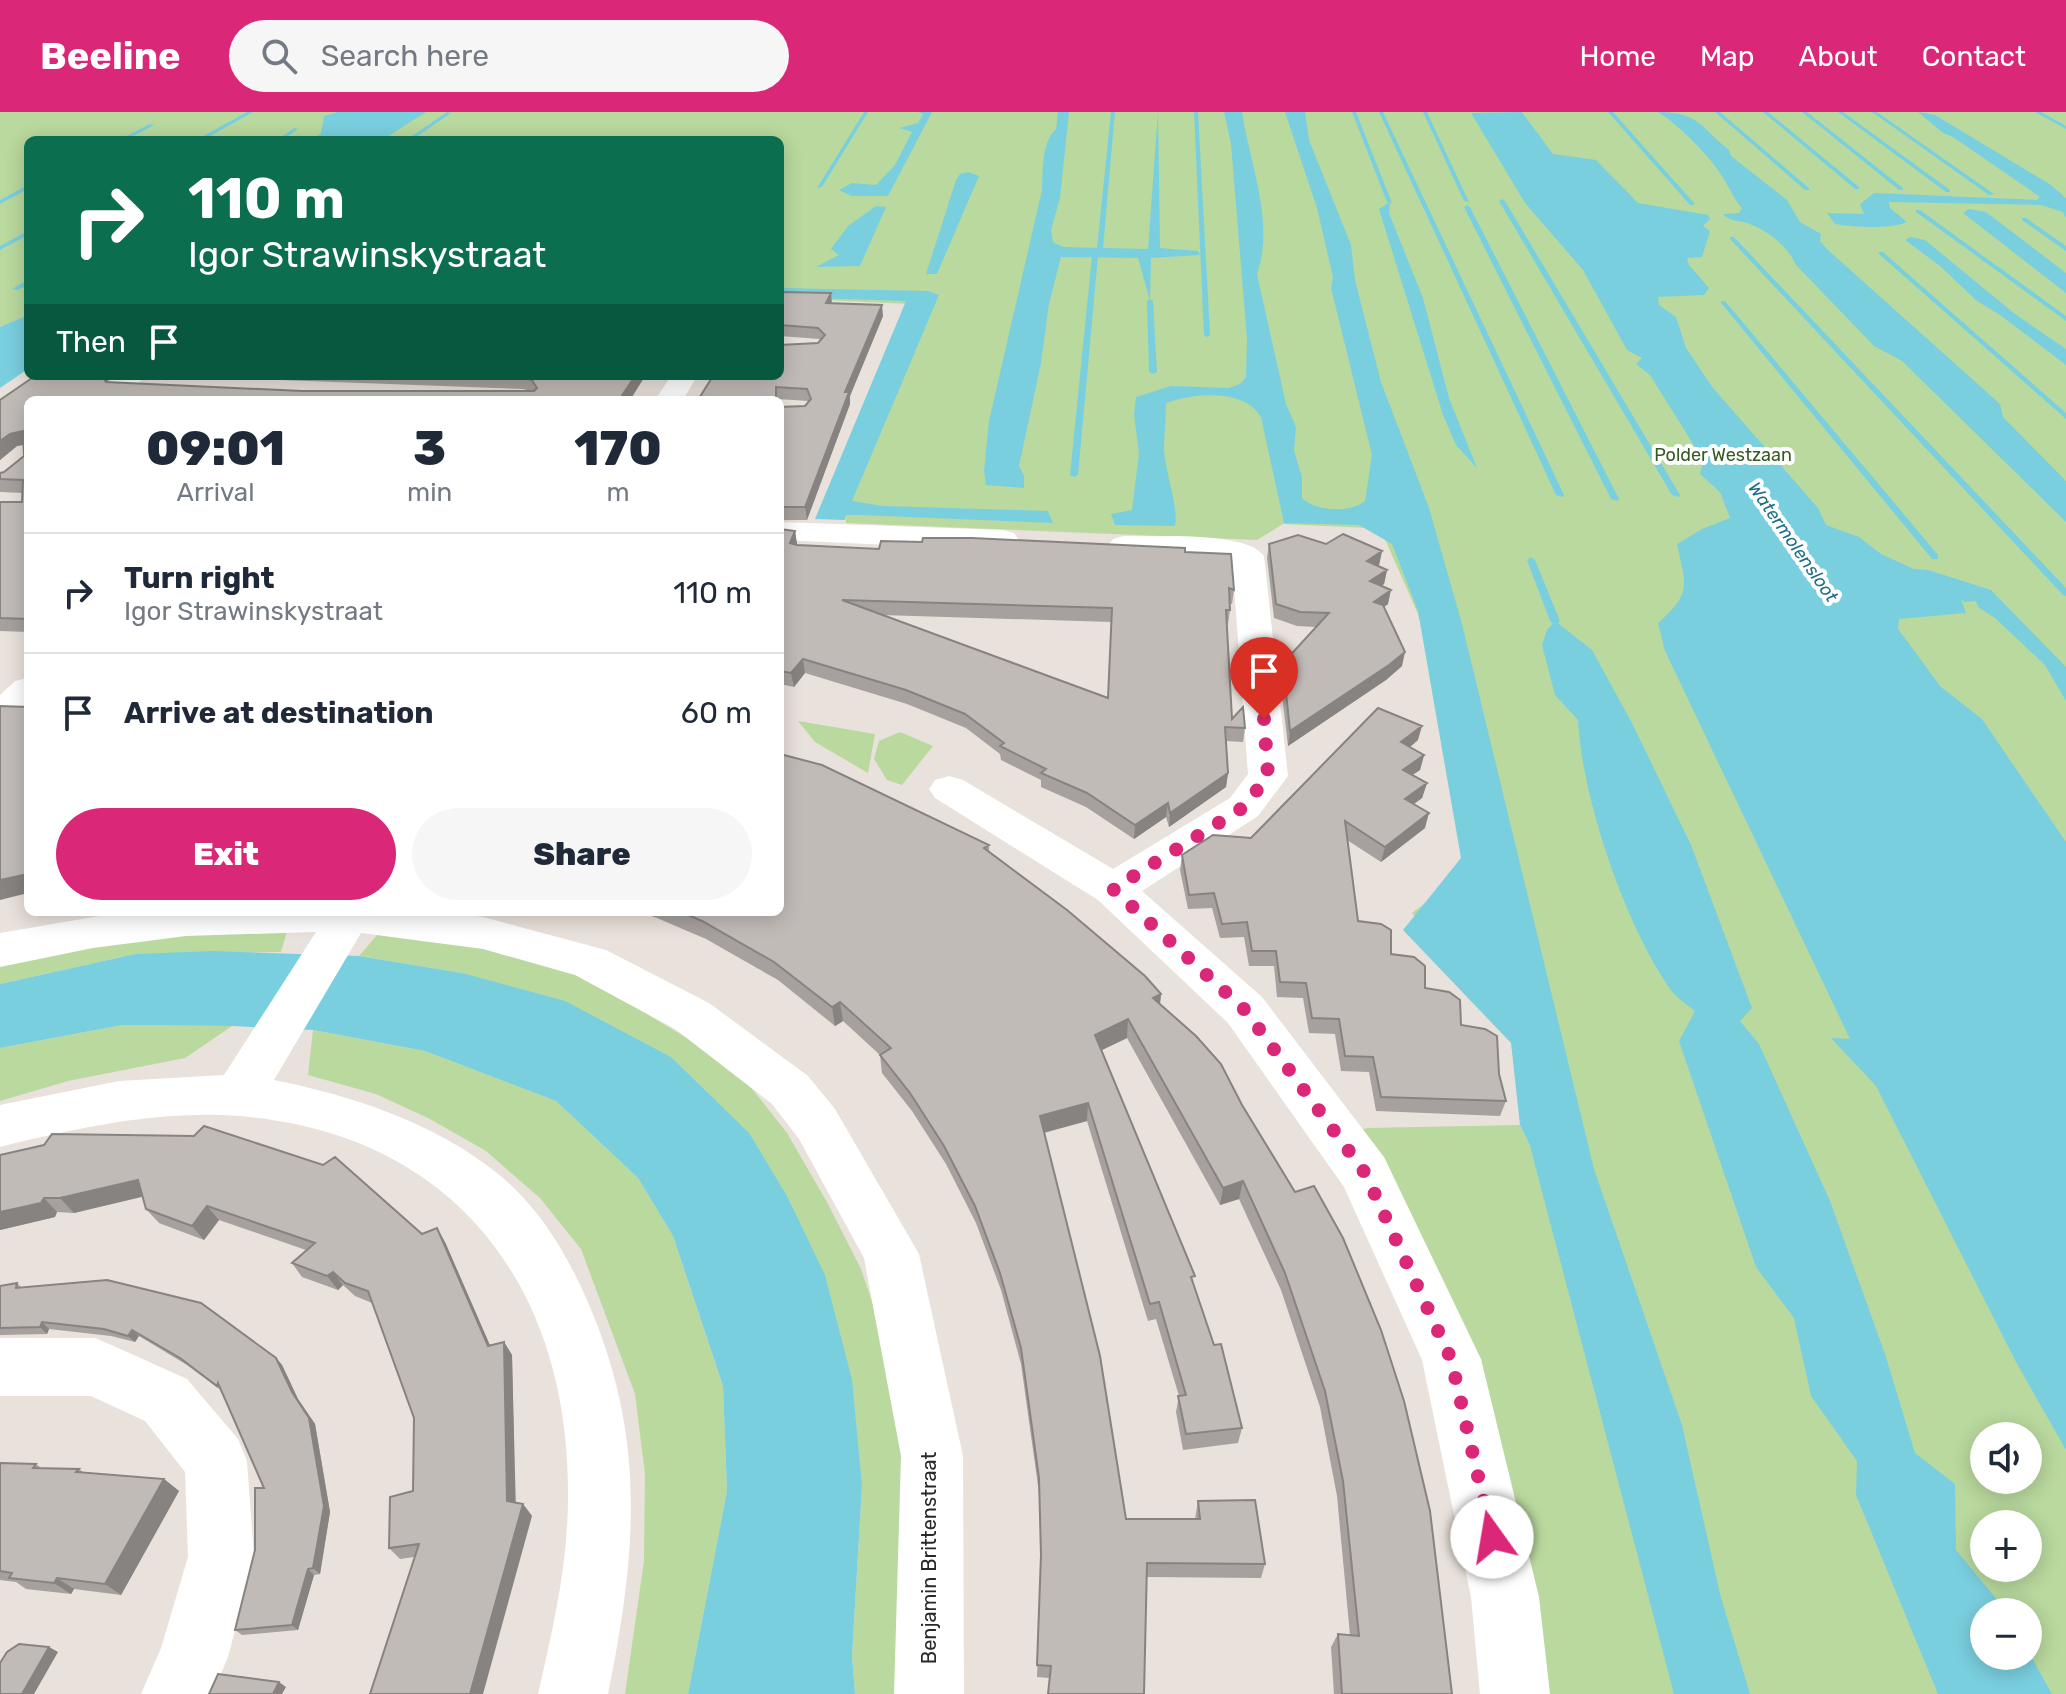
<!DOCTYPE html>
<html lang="en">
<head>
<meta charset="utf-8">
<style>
  body { margin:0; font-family:Rubik,sans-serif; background:#f6f6f7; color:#1f2937; height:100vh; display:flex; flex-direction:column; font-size:30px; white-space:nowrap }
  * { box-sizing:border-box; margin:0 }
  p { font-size:26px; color:#747a83 }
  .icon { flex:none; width:44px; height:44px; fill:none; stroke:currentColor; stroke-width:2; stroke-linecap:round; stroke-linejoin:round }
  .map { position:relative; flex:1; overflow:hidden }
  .drawer { position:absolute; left:24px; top:284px; width:760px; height:520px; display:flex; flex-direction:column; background:#fff; border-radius:12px; box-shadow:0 4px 20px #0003 }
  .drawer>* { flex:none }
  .hud { position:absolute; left:24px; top:24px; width:760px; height:244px; border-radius:12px; box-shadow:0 4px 20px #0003; background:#0b6e4f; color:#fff; overflow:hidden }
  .buttons { position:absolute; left:1970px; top:1310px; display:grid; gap:16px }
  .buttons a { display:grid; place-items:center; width:72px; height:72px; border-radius:50%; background:#fff; box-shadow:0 4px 20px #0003; font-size:40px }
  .pin { position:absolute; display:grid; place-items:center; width:68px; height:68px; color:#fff; margin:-82px -34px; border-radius:50% 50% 50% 0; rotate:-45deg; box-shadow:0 0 8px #0007 }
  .pin .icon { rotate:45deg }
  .me { position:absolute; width:88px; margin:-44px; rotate:347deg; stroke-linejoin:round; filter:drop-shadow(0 0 6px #0008) }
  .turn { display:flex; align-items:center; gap:28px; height:168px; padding:0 32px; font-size:36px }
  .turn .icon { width:104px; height:104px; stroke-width:2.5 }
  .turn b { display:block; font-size:56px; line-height:68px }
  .then { display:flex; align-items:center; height:76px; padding:0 32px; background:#0003; gap:16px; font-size:30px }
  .eta { display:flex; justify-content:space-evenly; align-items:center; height:136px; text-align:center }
  .eta b { font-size:48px; font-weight:800; line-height:56px }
  .action { display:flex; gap:16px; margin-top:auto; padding:16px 32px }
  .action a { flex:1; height:92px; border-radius:48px; background:#db2777; color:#fff; font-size:32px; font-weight:800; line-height:92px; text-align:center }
  .action a+a { background:#f6f6f7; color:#1f2937 }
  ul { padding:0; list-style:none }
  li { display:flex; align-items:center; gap:24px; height:120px; padding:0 32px; border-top:2px solid #e0e1e3 }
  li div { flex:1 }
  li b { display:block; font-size:30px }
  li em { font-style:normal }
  header { display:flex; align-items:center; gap:48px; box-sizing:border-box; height:112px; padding:0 40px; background:#db2777; color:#fff }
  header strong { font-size:38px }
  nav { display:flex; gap:44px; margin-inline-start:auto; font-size:28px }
  .search { width:560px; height:72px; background:#f6f6f7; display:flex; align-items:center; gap:20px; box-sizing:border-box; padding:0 28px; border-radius:44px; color:#747a83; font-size:30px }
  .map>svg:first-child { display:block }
  .green { fill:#b9d99e; fill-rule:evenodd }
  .water { fill:#7acfdf }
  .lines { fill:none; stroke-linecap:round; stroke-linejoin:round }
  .stream { fill:#7acfdf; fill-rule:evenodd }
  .street { fill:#fff; fill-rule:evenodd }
  .wall { fill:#a6a19e; fill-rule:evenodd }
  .shaded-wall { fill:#878381 }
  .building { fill:#c1bbb8; stroke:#878381; stroke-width:2; fill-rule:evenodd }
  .route { stroke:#db2777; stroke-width:14; stroke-dasharray:0 25.2 }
  .labels { text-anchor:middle; stroke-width:8; stroke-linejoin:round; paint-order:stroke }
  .far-park-label { font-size:18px; fill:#345b22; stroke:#fff }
  .far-water-label { font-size:18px; font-style:italic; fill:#1d6f87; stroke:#fff }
  .street-label { font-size:20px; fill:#282828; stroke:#fff }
</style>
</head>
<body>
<header>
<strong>Beeline</strong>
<div class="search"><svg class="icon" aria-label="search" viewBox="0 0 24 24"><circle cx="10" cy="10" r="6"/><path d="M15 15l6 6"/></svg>Search here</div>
<nav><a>Home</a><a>Map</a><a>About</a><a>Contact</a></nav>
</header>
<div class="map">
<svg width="2066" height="1582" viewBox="0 0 2066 1582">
  <rect width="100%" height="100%" fill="#e9e1db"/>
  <path class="green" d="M0,0H2066V1582H1549L1352,1021L1367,1016L1520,1013L1530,1034L1528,935L1412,801L1480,750L1418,502L1384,425L1368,416L1283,412L1257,428L846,411V403L824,399L909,192L780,186V28H28V203L0,215ZM1984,1324H2028V1368H1984ZM1984,1412H2028V1456H1984ZM1984,1500H2028V1544H1984Z
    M798,609L875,622L868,661L815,630Z
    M900,620L933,634L902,673L887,668L874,647L879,629Z
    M288,816L281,840L135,842L0,872V849L137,824Z
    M378,822L424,824L506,841L578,861L697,932L750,974L787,1021L828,1092L861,1157L884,1225L908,1380L895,1582H855L852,1544L862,1374L702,977L671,945L462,861L359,844Z
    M122,913L232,914L185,946L68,969L0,989V936Z
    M313,918L425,939L556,989L638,1066L673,1124L723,1274L727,1379L688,1582H625L644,1449L645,1362L635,1282L581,1137L540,1086L486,1039L430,1007L376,982L308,963Z"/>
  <path class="water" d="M338,0H426L382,28H312L321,21L324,4Z
    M918,0H932L888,84H852L839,78L852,71L876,73L895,53L912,20L899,16L918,11L923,2Z
    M1058,0H1069L1060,86L1051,118L1053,130L1063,135L1148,137L1158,0L1160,136L1198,139L1200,143L1151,146L1150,189L1138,146L1061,145L1049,192L1041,251L1019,354L1024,364V376L986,373L984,359L989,309L1042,78C1043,59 1041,31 1056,17Z
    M1224,0H1242C1250,53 1275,110 1257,162L1286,292L1296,315L1294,339L1302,365V386C1317,400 1350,401 1365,389L1372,343L1331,176L1333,165L1317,96L1285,0H1305L1309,28L1351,133L1355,168L1381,270L1429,396L1462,512L1594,1057L1682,1313L1720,1482L1750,1582H1674L1530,1034L1520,1013L1511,931L1403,818L1461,746L1418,499L1392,432L1359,413L1284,411L1261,305C1244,276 1193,281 1166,291C1166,307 1164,322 1164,337C1165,361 1179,395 1175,414L1115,413L1111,402L1132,398L1139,341L1134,303L1136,285L1171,274L1229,276L1240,272L1246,265L1247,227L1231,32Z
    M1522,0L1553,42L1596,48L1638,91L1708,103L1710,107L1703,114L1710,119L1702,145L1687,146L1689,153L1709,176L1704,183L1658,185L1659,193L1676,205L1686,236L1713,276L1818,396L1826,413L1859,425L1881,442L1914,457L1928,458L1991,478L2066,555V589L2045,553L1995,506L1978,495L1976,489L1964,490L1961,487L1966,501L1899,507L1898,517L1941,575L1982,607L2066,730V1338L2016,1250L1876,974L1831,926L1850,927L1665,539L1658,511C1692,481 1686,474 1677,432L1702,417L1730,406L1720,380L1700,362L1703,348L1650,263L1636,252L1642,246L1627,238L1583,158L1525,91L1471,1Z
    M1658,0C1699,0 1700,15 1729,38L1731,44L1787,88L1800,110L1821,122L1820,129L1828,138L2000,292L2003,305L2066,369V410L1902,249L1874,234L1796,153C1788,134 1767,118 1747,111C1737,108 1729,109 1723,102L1739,101L1742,96C1734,87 1731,79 1725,69C1713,47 1679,13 1658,0Z
    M1918,0L1935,3L2051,73L2066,86V106L2063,100L2041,93L1889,90L1890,96L1907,110C1887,118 1856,115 1835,112L1827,101L1864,102L1860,92L1874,81L2037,88L2040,85L1953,25L1943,21Z
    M968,60L979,64L937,162H926L956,68L960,62Z
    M1390,90L1389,101L1423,186L1449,286L1477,356L1456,333L1443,303L1379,97Z
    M876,94L886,95L860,154L816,155L839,143L831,137L848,114Z
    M1969,97L1986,100L2066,161V181L1963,101Z
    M1910,125L1925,128L2015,202L2066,237V253L2000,203L1977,189L1940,154L1905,128Z
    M780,176L928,179L939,183L852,389L883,394L1048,399L1053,411L862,403H846L845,408L815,407L906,189L780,185Z
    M28,203V257L0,276V215Z
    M1555,509L1592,538L1632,611L1691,733L1752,896L1740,909L1759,932L1830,1089L1885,1242L1915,1341L1955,1372L1956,1438L2007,1500H1984V1544H2028V1539L2052,1582H1938L1856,1383L1857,1349L1811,1284L1794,1206L1756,1155L1679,929L1695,899C1686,892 1674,884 1668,874C1624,809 1582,686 1578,608L1555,583L1542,533L1547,518Z
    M212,839L359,844L462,861L565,889L671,945L749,1021L787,1084L825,1163L852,1268L862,1374L852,1544L855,1582H688L727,1379L723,1274L673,1124L638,1066L556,989L425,939L313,918L232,914L122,913L0,936V872L135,842Z"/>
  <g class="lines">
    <path class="stream" d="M247,0H253L203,28H196Z
      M447,0L451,1L412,28H406Z
      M864,0H868L822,75L817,76Z
      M1111,0H1115L1103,136L1100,138L1097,136Z
      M1194,0H1198L1210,223L1207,225L1204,223Z
      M1352,0H1356L1392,91L1387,90Z
      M1379,0H1383L1564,383L1563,385L1556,383Z
      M1423,0H1427L1469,90L1464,89Z
      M1608,0H1613L1694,91V93H1690Z
      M1715,0H1720L1809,76V78H1805Z
      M1763,0H1768L1859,75V77H1855Z
      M1802,0H1807L1903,76V78H1899Z
      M1838,0H1843L1950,78V80H1946Z
      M1872,0H1877L1994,82L1989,83Z
      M2035,0H2041L2066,14V17Z
      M150,12L154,13L126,28H119Z
      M294,16L298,17L283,28H277Z
      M28,73V77L0,92V88Z
      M1502,87L1505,89L1680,383L1679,385L1672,383L1499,89Z
      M1467,93L1470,95L1619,387L1618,389L1611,387L1464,95Z
      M1916,98H1920L2066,204V209L1916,100Z
      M2022,106H2026L2066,134V139L2022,108Z
      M28,119V123L0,138V134Z
      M1730,125H1734L2066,476V484L2063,483L1730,127Z
      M1879,140H1883L2066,301V307L1879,142Z
      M1095,142L1098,144L1078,363L1074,365L1070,363L1092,144Z
      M28,168V173L17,178L12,177Z
      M1150,187L1153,189L1157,260L1153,262L1149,260L1147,189Z
      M1721,189H1725L1938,443V447H1932L1721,191Z
      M1531,445L1535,448L1560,509L1558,511H1552L1550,509L1527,448Z"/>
    <path class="street" d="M116,264H146L119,288H88Z
      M671,264H697L683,288H655Z
      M780,410L1003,418L1014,421L1019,428L1014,435L1003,438L780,428Z
      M1124,424C1155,425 1247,419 1264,444L1288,664L1258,704L1142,779L1262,885L1384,1045L1481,1247L1539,1485L1550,1582H1480L1471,1485L1422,1248L1344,1075L1228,911L1098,788L935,686L929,677L935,668L949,664L963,668L1113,757L1230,686L1248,662L1232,448L1113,441L1108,434L1113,427Z
      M28,566V608L0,607V583L15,569Z
      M123,800H447L483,805L606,838L709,891L808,964L835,997L919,1142L963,1344L964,1582H894L901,1344L864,1146L799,1027L772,992L675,917L575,863L483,837L361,821L274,968C353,984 433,1010 497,1061C535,1091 562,1134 582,1177C647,1318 638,1434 608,1582H538C553,1517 568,1452 568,1385C570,1176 455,1021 239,1004C159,998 77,1016 0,1035V993L119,969L224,963L316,820L186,824L93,836L0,855V821Z
      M0,1226H95L116,1235L187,1267L238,1327L247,1349L254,1445L228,1545L212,1582H141L161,1536L188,1445L185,1360L145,1309L91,1284H0Z"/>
  </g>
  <path class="wall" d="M780,182L832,191L883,204L850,284V292L807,408H780V295L805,294L808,289L778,287V288H698L818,231L820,228L819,227L780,224Z
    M35,264H112L107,270L302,279H530L523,277L175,264H645L630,288H28V520L0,519V390H22L23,381L0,380V361L4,360L24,344L23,333L17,334L0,348V288Z
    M780,417L795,419L797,433L879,437L1185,440L1234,478L1232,492L1229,491L1230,498L1228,512H1227L1232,607L1245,616L1243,630L1226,629L1228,661L1226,675L1169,715L1166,705L1134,727L1086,695L1041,675V668L1001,648L1000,642L966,616L907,592L805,561L794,575L780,572ZM882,503L1112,510L1108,586Z
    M1269,432H1326L1382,439L1379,453L1378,454L1387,458L1384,472L1381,474L1388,492L1384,495L1402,554L1386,568L1288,634L1280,566L1283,551L1316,515L1297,514L1274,506L1267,446Z
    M1418,628L1410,635L1424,643L1420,658L1412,663L1427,671L1422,686L1414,692L1425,716L1381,750L1347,728L1358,809L1461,913L1499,962L1506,989L1500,1004L1376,999L1369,960L1341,959L1335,922L1309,921L1303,886L1277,885L1274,854H1249L1244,825L1220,826L1212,796L1188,797L1180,758L1182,743L1251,726Z
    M989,733V740L1161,882L1160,893L1196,924L1452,1582H1334L1331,1535L1338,1522L1350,1523L1337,1384L1320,1295L1281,1178L1239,1087L1220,1093L1127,926L1101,938L1194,1173L1242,1316L1238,1331L1183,1338L1176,1300L1179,1284L1156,1207L1148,1209L1087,1009L1044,1020L1126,1407H1195L1198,1389L1265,1452L1261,1466L1147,1465L1050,1566L1037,1565L1041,1452L1039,1381L1021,1252L1001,1178L976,1111L946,1052L912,999L882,961L880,943L843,909L835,914L778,868L706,827L657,806L640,800H780Z
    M0,1043L422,1122L445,1130L490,1234L504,1230L512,1243L515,1391L523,1392L532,1404L414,1445L400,1447L389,1436L413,1379L414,1306L372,1191L355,1184L343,1173L338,1178L302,1165L292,1151L306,1138L219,1108L204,1128L159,1111L146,1097L142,1084L74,1101L57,1100L55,1105L0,1118Z
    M17,1171L21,1175L276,1246L282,1253L298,1287L315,1312L330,1400L320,1462L314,1463L298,1518L242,1523L235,1518L255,1438L264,1376L222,1279L187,1253L139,1224L135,1230L111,1224L49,1217L47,1222L0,1223V1174Z
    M0,1351L36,1352L41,1356L79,1357L84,1361L164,1367L179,1379L121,1483L74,1477L71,1482L26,1477L16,1470L0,1468Z"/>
  <path class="shaded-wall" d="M831,181L832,192L826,191Z
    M882,193L883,204L850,284V292L807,408L805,395L845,280Z
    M102,264H112L106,271Z
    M635,264H645L630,288H619Z
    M23,319L28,332L17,334L0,348V329L10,322Z
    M795,419L797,432L792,444L790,431Z
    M1382,439L1379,453L1364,463L1367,449Z
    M1387,458L1384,472L1368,483L1370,469Z
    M1391,478L1388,492L1371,504L1374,490Z
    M1405,540L1402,554L1386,568L1288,634L1290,619Z
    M803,547L805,561L794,575L791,561Z
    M1422,614L1418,628L1398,645L1401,630Z
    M1424,643L1420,658L1399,672L1403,658Z
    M1228,661L1226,675L1169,715L1170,701Z
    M1427,671L1422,686L1401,701L1405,687Z
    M1168,691L1166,705L1134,727L1135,713Z
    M1429,701L1425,716L1381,750L1385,735Z
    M28,762V781L0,788V768Z
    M1161,882L1159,900L1153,886Z
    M840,890L843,909L835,914L832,895Z
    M1128,907L1127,926L1094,942L1095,923Z
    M1088,991L1087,1009L1040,1022V1004Z
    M138,1068L150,1083L74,1101L60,1086Z
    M1243,1069L1239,1087L1220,1093L1223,1076Z
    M44,1086L57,1100L55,1105L0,1118V1100Z
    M207,1094L219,1108L204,1128L192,1114Z
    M437,1116L445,1130L496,1247L488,1234Z
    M333,1160L343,1173L338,1178L327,1164Z
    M42,1210L49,1217L47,1222L40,1215Z
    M132,1218L139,1224L135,1230L128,1224Z
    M504,1230L512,1243L516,1401L507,1389Z
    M276,1246L282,1253L298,1287L315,1312L330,1400L320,1462L313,1456Z
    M164,1367L179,1379L121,1483L105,1472Z
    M523,1392L532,1404L483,1582H470Z
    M308,1457L314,1463L298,1518L292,1513Z
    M57,1466L74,1477L71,1482L54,1471Z
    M49,1535L58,1540L34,1582H22Z
    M279,1570L286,1575L282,1582H273Z"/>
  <path class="building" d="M781,180L831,181L826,191L882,193L845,280H849L805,395H780V295L805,294L811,287L807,277L776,275V288H698L713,264H780V233L818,231L825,223L818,216L780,213V182Z
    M35,264H102L106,270L302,279H534L537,276L532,268L520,265L491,264H635L619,288H28V507L0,506V390H22L23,368L0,367V361L4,360L24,344L23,319L10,322L0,329V288Z
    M780,417L795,419L790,431L797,433L879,437L881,429L922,430L923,426H972L1185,436V440L1231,442L1234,478L1229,476L1230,498H1226L1232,607L1243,595L1245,616L1225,615L1228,661L1170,701L1168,691L1135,713L1087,681L1041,661L1046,657L1000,634L1004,631L965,602L906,578L803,547L791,561L780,559ZM842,488L1112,496L1108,586Z
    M1343,422L1382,439L1367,449L1387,458L1370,469L1391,478L1374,490L1383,493L1405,540L1389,553L1290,619L1283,551L1329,501L1300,500L1276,492L1269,432L1298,423L1326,432Z
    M0,594L28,595V762L0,768Z
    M1378,596L1422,614L1401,630L1424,643L1403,658L1427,671L1405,687L1429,701L1385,735L1345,709L1358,809L1381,812L1391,818V842L1414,845L1425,854V876L1449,880L1460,888L1461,913L1485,917L1497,924L1499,962L1506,989L1381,985L1373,945L1345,944L1339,907L1312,906L1306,871L1280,870L1276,839H1252L1247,810L1222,812L1214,781L1189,783L1182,743L1213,723L1251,726Z
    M780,642L822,653L989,733L984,736L1067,798L1145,864L1161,882L1153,886L1196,924L1221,952L1242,993L1295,1080L1314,1074L1343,1126L1381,1218L1404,1289L1430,1399L1452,1582H1342L1338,1522L1359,1524L1343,1369L1325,1279L1285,1161L1243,1069L1223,1076L1128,907L1095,923L1195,1164L1191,1165L1214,1233L1221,1232L1242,1316L1186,1322L1178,1284L1186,1283L1159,1190L1150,1192L1088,991L1040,1004L1100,1244L1126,1407H1200L1198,1389L1255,1388L1265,1452L1147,1451L1144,1582H1048L1051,1554L1037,1553L1041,1443L1039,1366L1021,1236L1000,1161L975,1094L944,1034L910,981L880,943L891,936L840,890L832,895L774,850L702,809L681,800H780Z
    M204,1014L323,1053L335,1045L422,1122L437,1116L488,1234L504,1230L507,1389L523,1392L470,1582H370L419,1432L389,1436L390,1385L413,1379L414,1306L368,1179L345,1171L333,1160L327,1164L292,1151L315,1131L207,1094L192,1114L146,1097L138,1068L60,1086H44L41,1091L0,1100V1043L44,1033L52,1022L194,1024Z
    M107,1168L201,1191L276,1246L292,1280L309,1306L324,1394L313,1456L308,1457L292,1513L235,1518L255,1438V1376H264L218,1271L217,1274L180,1246L132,1218L128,1224L104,1217L42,1210L40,1215L0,1216V1174L17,1171L16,1176Z
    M0,1351L36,1352L33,1356L79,1357L76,1360L164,1367L105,1472L57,1466L54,1471L9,1466L12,1461L0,1459Z
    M19,1532L49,1535L22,1582H0V1551L7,1540Z
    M218,1562L279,1570L273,1582H209Z"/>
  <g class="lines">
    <path class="route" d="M1264,607L1268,664L1244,695L1113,777L1245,898L1365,1061L1451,1247L1492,1425"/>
  </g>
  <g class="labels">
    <g class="far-park-label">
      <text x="1723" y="349">Polder Westzaan</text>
    </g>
    <g class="far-water-label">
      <text transform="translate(1793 430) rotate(55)" y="6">Watermolensloot</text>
    </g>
    <g class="street-label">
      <text transform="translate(929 1446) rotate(-90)" y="7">Benjamin Brittenstraat</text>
    </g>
  </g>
</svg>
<div class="buttons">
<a><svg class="icon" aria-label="sound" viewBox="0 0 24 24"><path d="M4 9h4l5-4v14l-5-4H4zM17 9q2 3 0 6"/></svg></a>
<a>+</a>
<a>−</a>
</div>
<div class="pin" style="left:1264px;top:607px;background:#d93025"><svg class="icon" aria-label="arrive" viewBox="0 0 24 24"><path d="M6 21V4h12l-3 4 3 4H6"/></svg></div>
<svg class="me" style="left:1492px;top:1425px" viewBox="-20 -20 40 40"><circle r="19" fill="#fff"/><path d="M0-13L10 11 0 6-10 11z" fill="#db2777"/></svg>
<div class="hud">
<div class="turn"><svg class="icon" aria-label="right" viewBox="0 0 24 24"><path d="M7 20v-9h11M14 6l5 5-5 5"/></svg><div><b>110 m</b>Igor Strawinskystraat</div></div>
<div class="then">Then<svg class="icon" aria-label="arrive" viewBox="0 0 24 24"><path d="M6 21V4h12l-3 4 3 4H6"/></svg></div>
</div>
<section class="drawer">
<div class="eta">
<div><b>09:01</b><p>Arrival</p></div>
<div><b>3</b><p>min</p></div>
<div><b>170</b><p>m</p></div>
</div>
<ul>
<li><svg class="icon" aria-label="right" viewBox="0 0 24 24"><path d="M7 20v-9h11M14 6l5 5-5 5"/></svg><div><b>Turn right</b><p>Igor Strawinskystraat</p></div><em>110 m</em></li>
<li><svg class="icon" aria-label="arrive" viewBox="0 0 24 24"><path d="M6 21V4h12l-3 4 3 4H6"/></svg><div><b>Arrive at destination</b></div><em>60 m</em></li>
</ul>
<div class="action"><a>Exit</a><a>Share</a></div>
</section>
</div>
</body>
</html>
